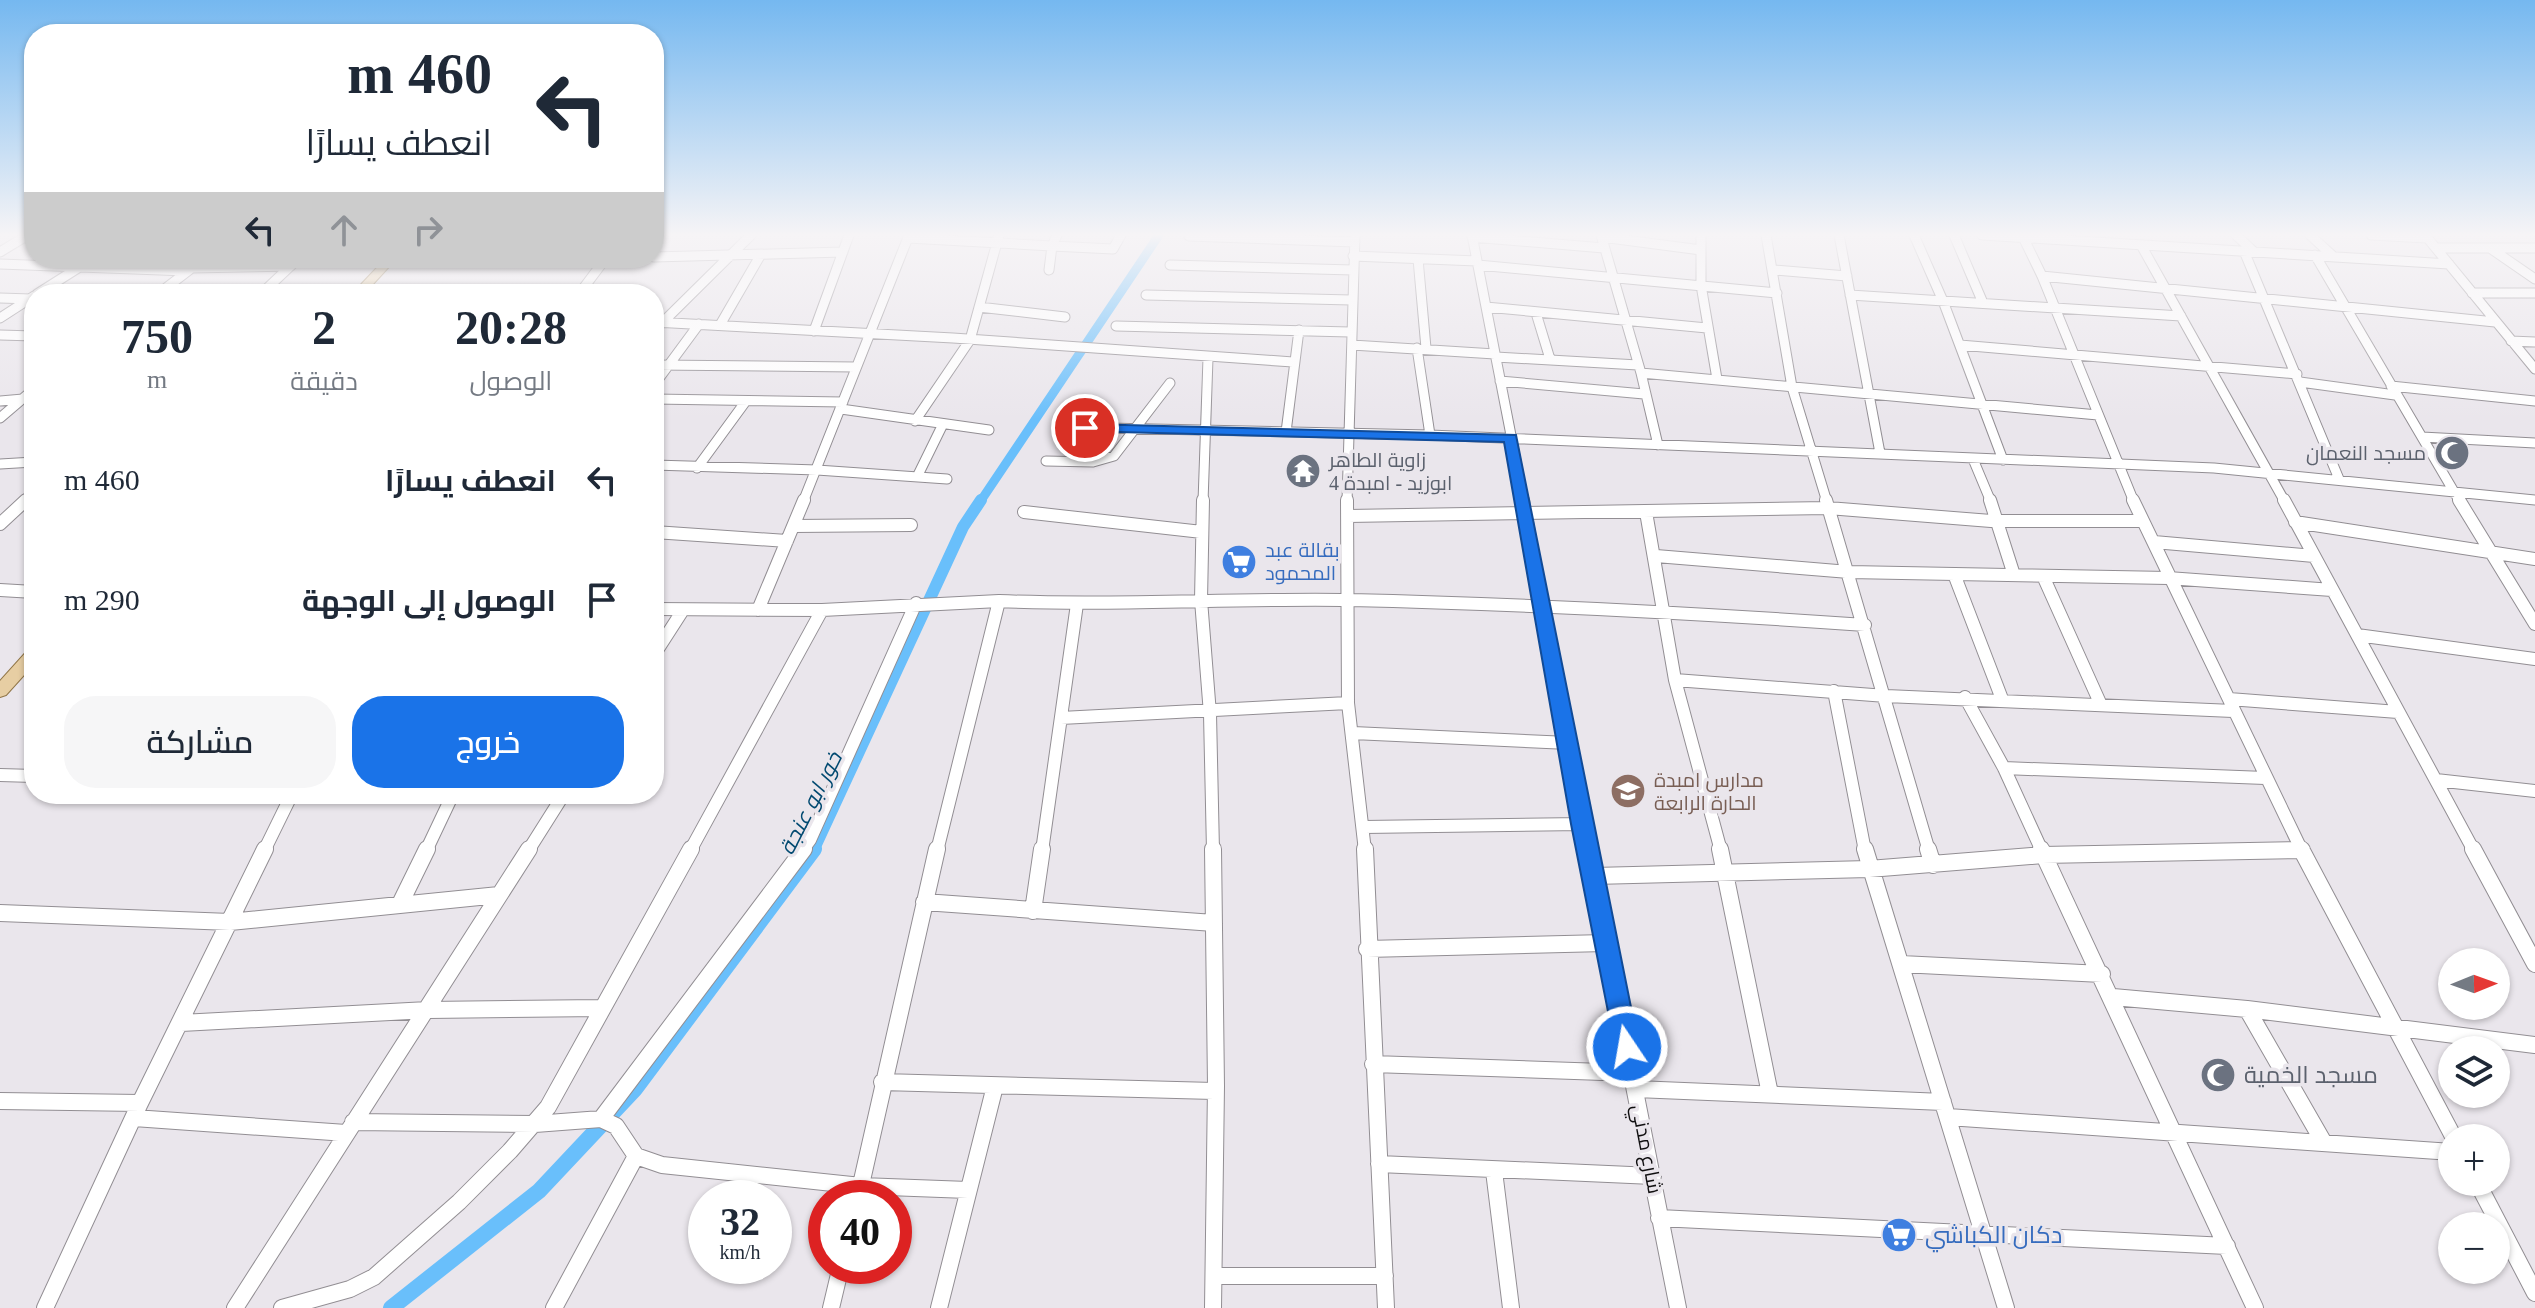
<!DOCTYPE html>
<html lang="ar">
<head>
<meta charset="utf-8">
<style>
  body { margin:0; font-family:"Times New Roman",Cairo,serif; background:#f6f6f7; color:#1f2937; direction:rtl; height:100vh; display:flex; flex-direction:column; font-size:30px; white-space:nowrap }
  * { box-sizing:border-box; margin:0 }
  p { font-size:26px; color:#747a83 }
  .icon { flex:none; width:44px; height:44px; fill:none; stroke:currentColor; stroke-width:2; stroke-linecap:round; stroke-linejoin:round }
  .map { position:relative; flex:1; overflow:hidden; direction:ltr }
  .details { position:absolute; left:24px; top:284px; width:640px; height:520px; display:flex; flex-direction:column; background:#fff; border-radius:32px; box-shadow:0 2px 6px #0004; direction:rtl }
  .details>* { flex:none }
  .banner { position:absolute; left:24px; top:24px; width:640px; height:244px; border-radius:32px; box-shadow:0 2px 6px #0004; direction:rtl; background:#fff; color:#1f2937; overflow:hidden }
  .needle { width:52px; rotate:89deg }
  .tools { position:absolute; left:2438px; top:948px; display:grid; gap:16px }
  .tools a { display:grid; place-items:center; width:72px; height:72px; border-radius:50%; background:#fff; box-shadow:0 2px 6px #0004; font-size:40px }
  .speed { position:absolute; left:688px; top:1180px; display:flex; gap:16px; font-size:40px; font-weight:700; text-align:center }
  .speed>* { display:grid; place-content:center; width:104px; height:104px; border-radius:50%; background:#fff; box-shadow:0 2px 6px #0004; line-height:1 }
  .speed small { font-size:20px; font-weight:400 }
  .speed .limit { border:12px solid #d22; background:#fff; color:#111 }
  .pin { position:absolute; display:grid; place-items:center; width:68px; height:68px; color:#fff; margin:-34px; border:4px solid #fff; border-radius:50%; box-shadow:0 2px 8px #0007 }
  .me { position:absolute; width:88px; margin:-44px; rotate:348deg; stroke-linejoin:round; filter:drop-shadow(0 0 6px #0008) }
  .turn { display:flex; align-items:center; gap:28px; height:168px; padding:0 40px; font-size:36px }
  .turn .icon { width:104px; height:104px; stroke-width:2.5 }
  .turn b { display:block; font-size:56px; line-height:68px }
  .lanes { display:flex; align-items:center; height:76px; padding:0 40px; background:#0003; justify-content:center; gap:40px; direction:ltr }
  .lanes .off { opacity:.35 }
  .eta { display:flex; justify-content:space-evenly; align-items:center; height:136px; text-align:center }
  .eta b { font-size:48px; font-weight:600; line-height:56px }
  .cta { display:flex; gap:16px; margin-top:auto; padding:16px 40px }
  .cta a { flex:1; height:92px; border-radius:32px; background:#1a73e8; color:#fff; font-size:32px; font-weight:600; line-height:92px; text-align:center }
  .cta a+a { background:#f6f6f7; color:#1f2937 }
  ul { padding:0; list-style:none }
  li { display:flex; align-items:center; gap:24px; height:120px; padding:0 40px }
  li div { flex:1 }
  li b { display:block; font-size:30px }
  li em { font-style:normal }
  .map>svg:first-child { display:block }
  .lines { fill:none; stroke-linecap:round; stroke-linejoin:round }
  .canal-far2 { stroke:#69bffb; stroke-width:9 }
  .canal-far1 { stroke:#69bffb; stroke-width:12 }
  .canal { stroke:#69bffb; stroke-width:16 }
  .minor-far2-casing { stroke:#928e93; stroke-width:11 }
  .minor-far1-casing { stroke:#928e93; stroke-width:14 }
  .minor-casing { stroke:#928e93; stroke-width:18 }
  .major-casing { stroke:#917648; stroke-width:2 }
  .minor-far2 { stroke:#fff; stroke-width:9 }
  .minor-far1 { stroke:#fff; stroke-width:12 }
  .minor { stroke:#fff; stroke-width:16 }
  .major { fill:#e7cea3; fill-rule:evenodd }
  .route { fill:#1a73e8; stroke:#114b97; stroke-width:2 }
  .labels { text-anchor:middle; stroke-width:7; stroke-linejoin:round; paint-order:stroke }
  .worship-label { font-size:20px; fill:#5b616d; stroke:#eae6ec; text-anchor:end }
  .shop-label { font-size:20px; fill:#366cbe; stroke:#eae6ec; text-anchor:start }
  .education-label { font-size:20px; fill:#785e54; stroke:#eae6ec; text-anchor:start }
  .street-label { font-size:20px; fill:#100f10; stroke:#eae6ec }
  .water-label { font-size:22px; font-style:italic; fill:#024a71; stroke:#eae6ec }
  .near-worship-label { font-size:24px; fill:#5b616d; stroke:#eae6ec; text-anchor:start }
  .near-shop-label { font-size:24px; fill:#366cbe; stroke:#eae6ec; text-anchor:start }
</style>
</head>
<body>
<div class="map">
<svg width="2535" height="1308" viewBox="0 0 2535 1308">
  <rect width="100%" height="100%" fill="#eae6ec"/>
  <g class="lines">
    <path class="canal-far2" d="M980,502L1159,235"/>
    <path class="canal-far1" d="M813,851L963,527L981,500"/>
    <path class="canal" d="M391,1308L539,1191L635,1089L814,849"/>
    <defs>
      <path id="minor-far2" d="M1472,235L1524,502
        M1601,235L1641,373L1658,445
        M1701,235V285L1717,379
        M1766,235L1792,387L1827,502
        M1839,235L1880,453
        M1914,235L1943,301L2003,460
        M1954,235L1983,303
        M1982,235L2449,264
        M2022,235L2042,276L2134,502
        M2236,235L2253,251
        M2310,235L2334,257
        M2371,235L2427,238
        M2425,235L2535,369
        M1189,236L1355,242
        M1472,237L1604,248
        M1602,237L1701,250
        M908,238L1052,246L1057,235
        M2141,245L2285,502
        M2436,248H2535
        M2490,248L2535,279
        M2244,251L2339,479
        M0,252L28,235
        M2315,255L2460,502
        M1353,256L1477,261
        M654,257L843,252
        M1418,259L1426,348
        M399,260L559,258
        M0,264L187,271
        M1170,265L1353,270
        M1478,265L1777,293
        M191,268L291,266
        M1049,270L1052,246L1113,249L1121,235
        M1774,270L1847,276
        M2042,276L2495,322
        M2472,293H2535
        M37,294L78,268
        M158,294L205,258
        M261,294L299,258
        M579,294L606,258
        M1146,295L1351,300
        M1850,295L2181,316
        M0,298L31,299
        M979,307L1065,317
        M1486,307L1707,328
        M1536,313L1550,359
        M0,318L34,296
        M654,322L953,338L1293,362
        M662,323L751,235
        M720,325L760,256
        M1116,326L1350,332
        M814,331L849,235
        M0,335L34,336
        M2511,341L2535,342
        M1352,345L1495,354
        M1960,345L2297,374
        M1417,348L1430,435
        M1496,357L1638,365
        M654,365L856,367
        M1641,373L2098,415
        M1500,381L1644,394
        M2300,382L2395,395
        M654,385L699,324
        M2391,386L2535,401
        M654,399L843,402
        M0,401L23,399
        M841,409L989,430
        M0,418L34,389
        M915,421L970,340L999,235
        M1059,427L1430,435L2214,468L2535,500
        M1286,432L1299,330
        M2422,437L2535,443
        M1973,459L1991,502
        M1046,461L1093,462L1114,456L1170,383
        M0,464L34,462
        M654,465L817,470L947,479
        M697,468L746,401
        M917,477L943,424
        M24,502L34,493
        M803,502L909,235
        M1203,502L1208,358
        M1347,502L1355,235"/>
      <path id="minor-far1" d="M1203,500L1201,600L1210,714L1213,851
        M1347,500L1348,703L1365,851
        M1523,500L1587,851
        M1826,500L1929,851
        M1990,500L2014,575
        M2133,500L2302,851
        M2284,500L2474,851
        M2459,500L2535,624
        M1024,512L1202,532
        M1646,512L1675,680L1721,851
        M1348,516L1828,508L1991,521H2143
        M2295,522L2535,559
        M0,524L26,500
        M794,526L911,525
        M654,532L787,541
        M2154,542L2314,556
        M1656,556L1849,572L2168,578L2332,590
        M1954,574L2002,699
        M2043,576L2101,705
        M0,590L34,592
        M654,609L822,610L999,601
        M758,610L804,500
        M2357,635L2535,659
        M654,655L683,610
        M1675,680L1886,696L2233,711
        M1834,691L1865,851
        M1965,697L2004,768L2042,851
        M2229,699L2398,712
        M1061,718L1348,703
        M1353,733L1569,743
        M2004,768L2265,778
        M0,775L34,776
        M2436,780L2535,791
        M1364,827L1582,824
        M264,851L292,794
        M426,851L453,794
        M528,851L564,794
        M690,851L822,610
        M802,851L810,840L916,603
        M937,851L999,601C1116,606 1233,598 1350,600C1522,604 1694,613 1865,625
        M1042,851L1077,604
        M2268,851L2302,850"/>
      <path id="minor" d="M1365,849L1386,1308
        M1587,849L1678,1308
        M1720,849L1770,1094
        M1865,849L2006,1308
        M1928,849L1933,865
        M2041,849L2255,1308
        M2301,849L2454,1138
        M2473,849L2535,964
        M1594,876L1869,869L2043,855L2302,850
        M924,902L1214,923
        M400,904L427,849
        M1033,911L1042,849
        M0,913L230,922L499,895
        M1367,949L1605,943
        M1901,964L2102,974
        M2113,997L2247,1009L2535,1045
        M2247,1009L2324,1143
        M181,1023L428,1010L601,1008
        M1373,1064L1632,1073
        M882,1082L1214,1091
        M1636,1089L1943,1102
        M0,1101L140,1103
        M1948,1117L2452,1152
        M134,1118L346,1133
        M601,1119L804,849
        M353,1122L535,1124L601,1119L616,1126L636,1156L554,1308
        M636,1156L662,1165L861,1186L968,1190
        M1379,1164L1653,1176
        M1494,1171L1511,1308
        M2477,1182L2535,1293
        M858,1198L937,849
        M1659,1218L2227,1246
        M1214,1276H1385
        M45,1308L140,1103L265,849
        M235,1308L529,849
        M282,1308L350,1289L374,1277L459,1202L510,1151L548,1107L691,849
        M831,1308L841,1266
        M939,1308L995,1086
        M1213,1308L1216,1086L1213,849"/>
      <path id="major" d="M386,258H397L364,294H352Z
        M34,649V664L6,695L0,697V681L28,650Z"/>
    </defs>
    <use href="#minor-far2" class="minor-far2-casing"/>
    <use href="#minor-far1" class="minor-far1-casing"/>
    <use href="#minor" class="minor-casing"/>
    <use href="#major" class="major-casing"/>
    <use href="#minor-far2" class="minor-far2"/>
    <use href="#minor-far1" class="minor-far1"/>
    <use href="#minor" class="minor"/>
    <use href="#major" class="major"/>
  </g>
  <linearGradient id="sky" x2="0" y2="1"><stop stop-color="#75b8f0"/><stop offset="0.56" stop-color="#f6f4f6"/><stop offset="1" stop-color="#f6f4f6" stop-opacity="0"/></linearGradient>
  <rect width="2535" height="419" fill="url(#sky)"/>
  <path class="route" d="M1085,424L1516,435L1639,1047L1635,1054L1627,1057L1618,1054L1615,1047L1571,824L1504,442L1080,431L1078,428Z"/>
  <defs>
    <symbol id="mosque-disc" viewBox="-11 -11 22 22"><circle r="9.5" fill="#6b7280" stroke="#eae6ec"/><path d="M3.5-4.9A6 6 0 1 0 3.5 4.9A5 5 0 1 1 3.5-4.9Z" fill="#fff"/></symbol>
    <symbol id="temple-disc" viewBox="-11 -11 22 22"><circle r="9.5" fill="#6b7280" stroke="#eae6ec"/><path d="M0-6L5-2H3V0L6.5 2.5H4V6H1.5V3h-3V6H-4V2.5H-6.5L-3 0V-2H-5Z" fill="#fff"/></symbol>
    <symbol id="supermarket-disc" viewBox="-11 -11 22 22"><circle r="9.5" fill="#3f7fe0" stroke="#eae6ec"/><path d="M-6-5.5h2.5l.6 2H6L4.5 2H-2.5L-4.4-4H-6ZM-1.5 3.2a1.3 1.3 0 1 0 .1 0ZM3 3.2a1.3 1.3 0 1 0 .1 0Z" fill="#fff"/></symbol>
    <symbol id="school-disc" viewBox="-11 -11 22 22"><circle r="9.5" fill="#8d6e63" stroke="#eae6ec"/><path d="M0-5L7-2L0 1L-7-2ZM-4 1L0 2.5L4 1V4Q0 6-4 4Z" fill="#fff"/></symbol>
  </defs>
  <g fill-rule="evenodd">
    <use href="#mosque-disc" x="2432" y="433" width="40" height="40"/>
    <use href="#temple-disc" x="1283" y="451" width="40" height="40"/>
    <use href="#supermarket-disc" x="1219" y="542" width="40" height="40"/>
    <use href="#school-disc" x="1608" y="771" width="40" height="40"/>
    <use href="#mosque-disc" x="2198" y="1055" width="40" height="40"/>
    <use href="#supermarket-disc" x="1879" y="1215" width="40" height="40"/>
  </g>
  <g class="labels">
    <g class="worship-label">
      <text x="2426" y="460">مسجد النعمان</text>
      <text x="1329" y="467" text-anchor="start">زاوية الطاهر<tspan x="1329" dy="23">ابوزيد - امبدة 4</tspan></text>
    </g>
    <g class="shop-label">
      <text x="1265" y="557">بقالة عبد<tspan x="1265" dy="23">المحمود</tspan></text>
    </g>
    <g class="education-label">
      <text x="1654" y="787">مدارس امبدة<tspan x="1654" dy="23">الحارة الرابعة</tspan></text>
    </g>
    <g class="street-label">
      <text transform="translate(1647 1149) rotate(79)" y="7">شارع مدني</text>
    </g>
    <g class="water-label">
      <text transform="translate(810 803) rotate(-63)" y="8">خور ابو عنجة</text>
    </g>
    <g class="near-worship-label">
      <text x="2244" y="1083">مسجد الخمية</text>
    </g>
    <g class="near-shop-label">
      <text x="1925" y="1243">دكان الكباشي</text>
    </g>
  </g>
</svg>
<div class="tools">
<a><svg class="needle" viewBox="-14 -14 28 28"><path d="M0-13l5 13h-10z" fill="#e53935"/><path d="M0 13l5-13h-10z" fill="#747a83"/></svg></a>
<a><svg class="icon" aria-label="layers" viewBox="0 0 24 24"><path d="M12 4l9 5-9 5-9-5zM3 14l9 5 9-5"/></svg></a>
<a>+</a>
<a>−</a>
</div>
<div class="speed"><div>32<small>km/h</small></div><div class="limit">40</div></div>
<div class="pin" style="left:1085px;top:428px;background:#d93025"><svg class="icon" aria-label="arrive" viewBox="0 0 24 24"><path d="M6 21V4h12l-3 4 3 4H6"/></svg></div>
<svg class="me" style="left:1627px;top:1047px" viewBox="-20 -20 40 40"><circle r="17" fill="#1a73e8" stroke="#fff" stroke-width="3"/><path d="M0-11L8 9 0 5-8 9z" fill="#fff"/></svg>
<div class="banner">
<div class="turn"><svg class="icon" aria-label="left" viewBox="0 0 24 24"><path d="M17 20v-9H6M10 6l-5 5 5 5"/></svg><div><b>460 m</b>انعطف يسارًا</div></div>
<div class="lanes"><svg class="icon" aria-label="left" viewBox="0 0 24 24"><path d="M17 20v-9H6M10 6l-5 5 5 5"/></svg><svg class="icon off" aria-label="ahead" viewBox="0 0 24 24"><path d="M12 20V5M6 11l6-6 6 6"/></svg><svg class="icon off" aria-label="right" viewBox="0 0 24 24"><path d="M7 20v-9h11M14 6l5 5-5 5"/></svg></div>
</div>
<section class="details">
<div class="eta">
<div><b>20:28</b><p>الوصول</p></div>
<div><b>2</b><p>دقيقة</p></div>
<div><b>750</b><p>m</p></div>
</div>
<ul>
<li><svg class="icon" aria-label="left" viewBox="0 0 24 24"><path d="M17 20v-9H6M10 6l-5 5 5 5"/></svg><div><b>انعطف يسارًا</b></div><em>460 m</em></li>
<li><svg class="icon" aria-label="arrive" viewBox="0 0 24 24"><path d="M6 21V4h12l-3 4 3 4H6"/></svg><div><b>الوصول إلى الوجهة</b></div><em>290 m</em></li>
</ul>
<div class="cta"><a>خروج</a><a>مشاركة</a></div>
</section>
</div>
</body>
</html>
